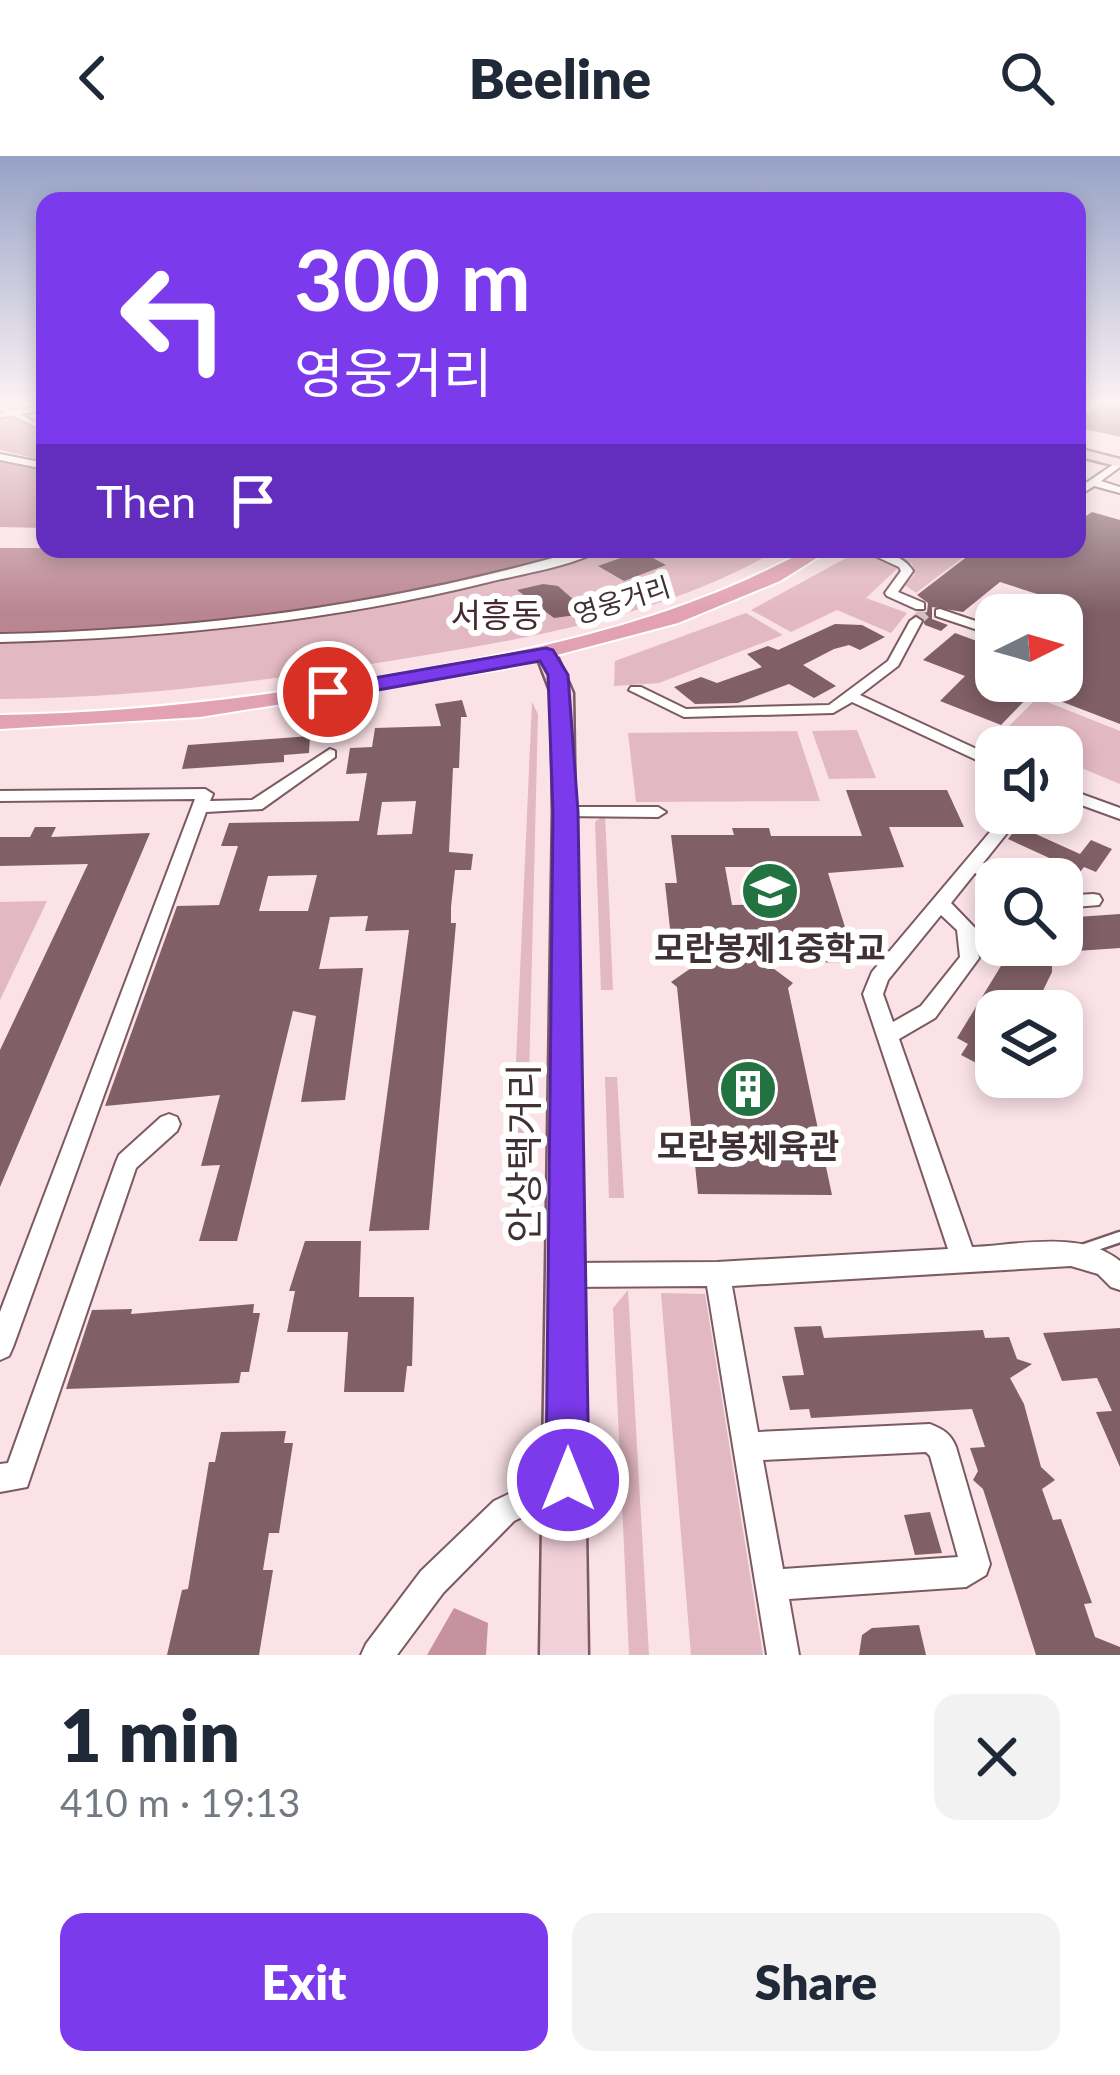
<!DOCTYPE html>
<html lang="en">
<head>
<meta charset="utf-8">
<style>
  body { margin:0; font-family:Lato,"Noto Sans KR",sans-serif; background:#f2f2f3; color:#1f2937; height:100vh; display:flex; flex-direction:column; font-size:45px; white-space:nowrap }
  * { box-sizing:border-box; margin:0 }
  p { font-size:39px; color:#747a83 }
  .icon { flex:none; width:66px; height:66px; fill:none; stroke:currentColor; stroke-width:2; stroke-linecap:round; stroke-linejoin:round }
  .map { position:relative; height:1499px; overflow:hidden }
  .side { display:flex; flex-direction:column; background:#fff; flex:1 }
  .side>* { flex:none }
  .guide { position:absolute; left:36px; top:36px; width:1050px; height:366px; border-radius:24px; box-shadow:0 6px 18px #0003; background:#7c3aed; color:#fff; overflow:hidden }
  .needle { width:78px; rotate:85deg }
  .controls { position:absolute; left:975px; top:438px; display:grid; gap:24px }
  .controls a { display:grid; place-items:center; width:108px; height:108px; border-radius:24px; background:#fff; box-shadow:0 6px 18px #0003; font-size:60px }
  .pin { position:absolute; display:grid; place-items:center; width:102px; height:102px; color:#fff; margin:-51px; border:6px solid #fff; border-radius:50%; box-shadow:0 3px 12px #0007 }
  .me { position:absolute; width:132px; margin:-66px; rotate:0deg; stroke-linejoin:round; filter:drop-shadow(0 0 9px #0008) }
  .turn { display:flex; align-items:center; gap:42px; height:252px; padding:0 60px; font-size:54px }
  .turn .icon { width:156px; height:156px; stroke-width:2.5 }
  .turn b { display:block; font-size:84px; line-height:102px }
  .then { display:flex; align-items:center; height:114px; padding:0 60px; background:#0003; gap:24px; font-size:45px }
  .round { display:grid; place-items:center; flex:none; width:126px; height:126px; border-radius:24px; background:#f2f2f3 }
  .headline { display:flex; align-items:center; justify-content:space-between; height:204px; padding:0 60px }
  h1 { font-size:72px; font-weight:800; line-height:90px }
  .primary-button { display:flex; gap:24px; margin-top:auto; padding:24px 60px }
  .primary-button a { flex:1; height:138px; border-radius:24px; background:#7c3aed; color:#fff; font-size:48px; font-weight:800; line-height:138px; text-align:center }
  .primary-button a+a { background:#f2f2f3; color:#1f2937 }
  header { display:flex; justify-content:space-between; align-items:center; height:156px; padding:0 60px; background:#fff; font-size:54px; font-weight:800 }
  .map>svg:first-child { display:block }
  .green { fill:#e2b8c2 }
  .forest { fill:#c7929f }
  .water { fill:#b98592 }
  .building { fill:#805f67; fill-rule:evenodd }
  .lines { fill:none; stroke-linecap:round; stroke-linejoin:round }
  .street-tunnel { stroke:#d5bfc3; stroke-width:12; stroke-dasharray:12 6; stroke-linecap:butt }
  .lane-far1-casing { stroke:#7c5a62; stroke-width:8 }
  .lane-casing { stroke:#7c5a62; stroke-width:15 }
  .street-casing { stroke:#7c5a62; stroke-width:4 }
  .secondary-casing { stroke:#7c5a62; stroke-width:5 }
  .primary-casing { stroke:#fff; stroke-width:4 }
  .lane-far1 { stroke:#fff; stroke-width:4.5 }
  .lane { stroke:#fff; stroke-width:10 }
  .street { fill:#fff; fill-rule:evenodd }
  .secondary { fill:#f1d0da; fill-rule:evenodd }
  .primary { fill:#e2a1b5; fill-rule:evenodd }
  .route { fill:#7c3aed; stroke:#51269a; stroke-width:3 }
  .labels { text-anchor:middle; stroke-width:12; stroke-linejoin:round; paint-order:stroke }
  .far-street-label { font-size:27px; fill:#403134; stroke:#fff }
  .far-quarter-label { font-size:33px; fill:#452830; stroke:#fff }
  .poi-label { font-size:33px; font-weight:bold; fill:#403134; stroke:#fff }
  .near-street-label { font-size:39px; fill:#403134; stroke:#fff }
</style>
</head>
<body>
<header><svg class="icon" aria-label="back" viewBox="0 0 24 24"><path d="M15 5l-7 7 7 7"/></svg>Beeline<svg class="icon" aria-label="search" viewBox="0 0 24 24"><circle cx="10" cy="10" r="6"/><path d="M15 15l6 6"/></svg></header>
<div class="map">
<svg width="1120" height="1499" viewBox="0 0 1120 1499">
  <rect width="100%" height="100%" fill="#fae2e7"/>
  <path class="green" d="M578,393H779C666,460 530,482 402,503C268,525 136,542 0,543V476L171,469L489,418Z
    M878,393H986L966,399L916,437L905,429L915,418L912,408Z
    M859,395L899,411L866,442L907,457L891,477L837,454L791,476L751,454Z
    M746,457L783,479L659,527L614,530L615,505Z
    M1037,542L1120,575V628L1062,604V591H1032L1001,578Z
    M532,546L538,558L526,1041L510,1042Z
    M857,574L876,622L829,623L812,575Z
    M797,575L820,645L636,646L628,577Z
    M605,658L613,834H601L595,666Z
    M47,745L0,844V746Z
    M605,921H617L624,1042H609Z
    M628,1134L649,1499H629L613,1152Z
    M661,1137L705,1138L763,1499H691Z"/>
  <path class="forest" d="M8,260L45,277V305L0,294V261Z
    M0,303L45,313V372L0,371Z
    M454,1452L488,1467L486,1499H427Z"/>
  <path class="water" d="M0,392L578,393C389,451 196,473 0,476Z"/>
  <path class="building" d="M1101,247H1120V281L1077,271V263Z
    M1092,356L1120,364V568L1034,535L1001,569L940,545L965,520L923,504L955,477L996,492V525H1062V454L1068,448L1000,426L963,456L932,451V463L948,469L941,475L925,469L919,458L927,456L928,447L917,439L977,393H1077V366Z
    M640,395L666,409L624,425L598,410Z
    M543,428L558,430L575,445L576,459L554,462L517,434Z
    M835,468L862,469L885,481L860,494L849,489L834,493L803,509L836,530L814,542L789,528L738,547L695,548L674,531L701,521L717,527L762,511L747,498L768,490L778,494Z
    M462,544L467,561H461L459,612H453L449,696L473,698L471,714H455L451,751V767H456L429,1074L369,1075L409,774L365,775L368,760L330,761L319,813L363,812L345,944L301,946L316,860L293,855L237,1085H199L220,1009L201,1010L220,939L105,950L177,750L219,749L238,690H221L229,667L359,665L367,617L346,618L350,592L372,591L375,572L441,570L435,548ZM416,645L412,678L377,679L382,646ZM317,719L308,755H259L268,720Z
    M310,580L309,597L284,599V606L182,613L188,589Z
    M846,634H947L964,671H889L904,711L828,717L856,806L766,807L793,827L788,832L832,1039L698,1038L677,831L671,826L707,801L673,800L665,727H677L671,679H734L732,672H769L771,680H862ZM725,711H779L789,748L732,749Z
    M1018,670L1080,698L1091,684L1112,693L1096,716L1084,711L1080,716L1008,683Z
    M35,671H56L51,681L150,677L0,1031V894L88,708L0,710V681H30Z
    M1120,758V792L1062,796V762Z
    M1008,789H1052V816L1033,855H996V899L988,913L961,899L968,888L957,882L1007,800Z
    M305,1085H361L359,1141H414L412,1210H407L404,1236H344L348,1176H287L295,1135H289Z
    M254,1148L253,1157H260L249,1216H241L239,1227L66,1233L92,1154L132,1153L131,1158Z
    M821,1170L824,1182L983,1174L985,1182L1009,1181L1017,1203L1032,1208L1010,1222L1024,1248L1041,1311L1055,1324L1042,1333L1053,1364L1061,1363L1092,1447L1084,1448L1095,1481L1120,1491V1499H1036L983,1333L973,1324L978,1315L970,1292L985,1291L972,1253L811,1262L809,1253L790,1254L782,1220L804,1219L794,1171Z
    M1120,1172V1311L1096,1256L1112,1255L1097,1222L1062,1225L1043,1177Z
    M286,1275L284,1287H293L279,1377H269L263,1414H273L259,1499H167L182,1434L188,1433L209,1306H215L221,1276Z
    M930,1356L942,1397L915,1399L904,1359Z
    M919,1469L926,1499H859L862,1479L872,1472Z"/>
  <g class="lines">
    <path class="street-tunnel" d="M916,465L929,453"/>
    <defs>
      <path id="lane-far1" d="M0,251L45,273
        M0,259L45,252"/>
      <path id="lane" d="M1082,1094L1120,1081"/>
      <path id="street" d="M0,298L45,307V313L0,304Z
        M1120,304V311L1101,325L1120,331V337L1094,330L1077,341V333Z
        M585,393H603C570,411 526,417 489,426C328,466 165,482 0,486V478C202,474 391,449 585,393Z
        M860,393C878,393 904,399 913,415L898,436L924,447V453H916L887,440L885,437L901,415L899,411Z
        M940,453L996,472V480L936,460V454Z
        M916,461L922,465L898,510L860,539L996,602V613L852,546L833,557L684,561L629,534L631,531H641L686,553L829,549L888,505L910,465Z
        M330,593L335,595V601L262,653L206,656L13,1191L9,1200L0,1204V1156L195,643L0,645V635L205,633L213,638L210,645L252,644Z
        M1062,631L1120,652V663L1062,642Z
        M565,651H658L666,656L658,661L559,660L557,656Z
        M1006,657H1023L983,707L1012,719L1015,723H996V726L975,717L951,747L975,772L979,802L935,862L899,883L972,1091C1018,1089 1082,1074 1120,1105V1134L1111,1131L1098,1118L1071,1110L732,1130L758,1276L930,1268C943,1273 951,1278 956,1291L990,1408L986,1419L966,1431L789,1443L799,1499H767L707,1130L567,1131L558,1128L555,1119L558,1110L567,1107L717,1106L948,1093L863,838L872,816ZM941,759L957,774L960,801L921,850L893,866L883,838L888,824ZM926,1296L930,1300L958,1401L783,1413L763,1304Z
        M1093,738L1099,739L1102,744L1099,749L1062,752V740Z
        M169,958L177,961L180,968L177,975L136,1012L27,1331L0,1336V1308L8,1307L116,1006L119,999L161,961Z
        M563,1312L573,1316L577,1326L573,1336L514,1365L443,1437L397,1499H361L366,1488L421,1415L494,1345Z"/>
      <path id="secondary" d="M1077,292L1120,303V311L1077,300Z
        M546,492L556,498L573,537L588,1499H540L553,656L551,537L536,498Z"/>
      <path id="primary" d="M808,393H831L780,425L678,467L508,512L200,561L0,573V559C132,557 261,541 391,519C536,495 678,465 808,393Z"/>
    </defs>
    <use href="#lane-far1" class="lane-far1-casing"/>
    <use href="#lane" class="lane-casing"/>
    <use href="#street" class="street-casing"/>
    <use href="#secondary" class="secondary-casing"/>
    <use href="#primary" class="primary-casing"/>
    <use href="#lane-far1" class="lane-far1"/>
    <use href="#lane" class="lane"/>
    <use href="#street" class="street"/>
    <use href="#secondary" class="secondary"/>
    <use href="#primary" class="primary"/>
  </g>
  <linearGradient id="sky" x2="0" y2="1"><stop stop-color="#95a1c6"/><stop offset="0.54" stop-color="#fdf2f4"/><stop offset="1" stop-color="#fdf2f4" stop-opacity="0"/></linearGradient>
  <rect width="1120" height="457" fill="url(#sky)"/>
  <path class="route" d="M546,492L553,494L568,519L578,656L589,1324L583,1340L568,1346L552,1340L546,1324L553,656L548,519L540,505L328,543L318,536L328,530Z"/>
  <defs>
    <symbol id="school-disc" viewBox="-11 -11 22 22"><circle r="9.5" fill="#227242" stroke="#fff"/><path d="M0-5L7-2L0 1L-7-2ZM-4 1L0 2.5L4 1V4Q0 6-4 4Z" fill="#fff"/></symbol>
    <symbol id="building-disc" viewBox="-11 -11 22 22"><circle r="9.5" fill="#227242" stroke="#fff"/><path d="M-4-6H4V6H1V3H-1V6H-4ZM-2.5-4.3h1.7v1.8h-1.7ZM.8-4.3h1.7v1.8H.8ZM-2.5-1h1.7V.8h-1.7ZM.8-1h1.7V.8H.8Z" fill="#fff"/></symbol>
  </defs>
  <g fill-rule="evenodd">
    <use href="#school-disc" x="737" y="702" width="66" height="66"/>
    <use href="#building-disc" x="715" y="900" width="66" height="66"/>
  </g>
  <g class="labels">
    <g class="far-street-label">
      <text transform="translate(622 445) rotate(-17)" y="9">영웅거리</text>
    </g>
    <g class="far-quarter-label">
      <text x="496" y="471">서흥동</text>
    </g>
    <g class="poi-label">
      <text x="770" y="804">모란봉제1중학교</text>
      <text x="748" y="1002">모란봉체육관</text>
    </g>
    <g class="near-street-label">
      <text transform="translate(524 997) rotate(-90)" y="14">안상택거리</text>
    </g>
  </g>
</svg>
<div class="controls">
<a><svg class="needle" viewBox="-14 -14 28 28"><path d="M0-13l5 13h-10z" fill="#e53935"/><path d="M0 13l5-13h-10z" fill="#747a83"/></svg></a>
<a><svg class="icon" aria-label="sound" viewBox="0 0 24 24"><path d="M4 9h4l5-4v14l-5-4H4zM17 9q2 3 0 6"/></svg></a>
<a><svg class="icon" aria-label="search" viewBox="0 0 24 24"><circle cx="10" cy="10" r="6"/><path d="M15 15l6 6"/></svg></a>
<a><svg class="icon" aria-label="layers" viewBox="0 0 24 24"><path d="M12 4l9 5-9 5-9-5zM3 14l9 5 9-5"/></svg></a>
</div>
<div class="pin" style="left:328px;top:536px;background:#d93025"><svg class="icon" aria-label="arrive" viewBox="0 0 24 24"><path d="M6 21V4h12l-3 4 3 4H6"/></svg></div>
<svg class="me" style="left:568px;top:1324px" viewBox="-20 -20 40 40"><circle r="17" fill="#7c3aed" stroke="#fff" stroke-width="3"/><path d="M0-11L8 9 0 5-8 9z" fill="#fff"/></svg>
<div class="guide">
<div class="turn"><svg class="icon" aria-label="left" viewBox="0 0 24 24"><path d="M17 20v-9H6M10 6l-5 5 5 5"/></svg><div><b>300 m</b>영웅거리</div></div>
<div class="then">Then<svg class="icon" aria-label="arrive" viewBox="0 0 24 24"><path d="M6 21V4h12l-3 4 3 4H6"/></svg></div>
</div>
</div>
<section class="side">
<div class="headline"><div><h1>1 min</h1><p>410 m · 19:13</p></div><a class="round"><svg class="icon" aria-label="close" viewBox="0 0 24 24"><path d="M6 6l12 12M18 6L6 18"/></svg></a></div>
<div class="primary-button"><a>Exit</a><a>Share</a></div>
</section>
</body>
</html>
